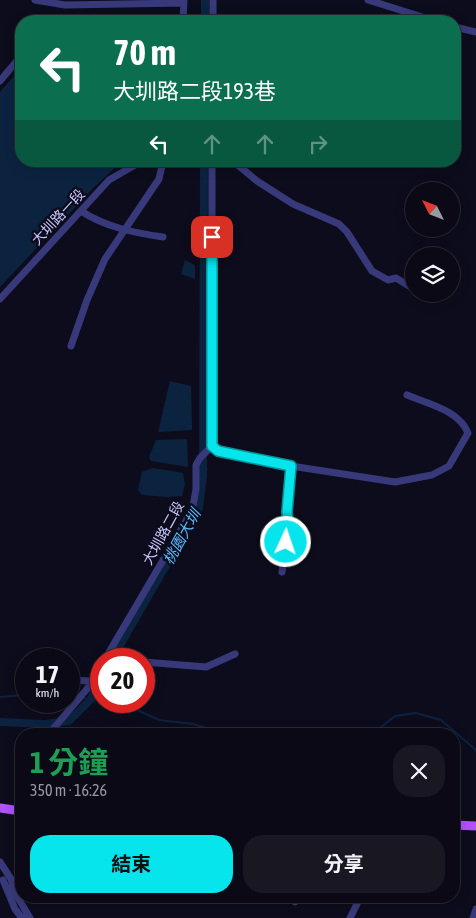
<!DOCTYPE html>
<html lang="zh-TW">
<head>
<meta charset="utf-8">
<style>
  body { margin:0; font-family:"Asap Condensed","Noto Sans TC",sans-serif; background:#181722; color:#f1f3f6; height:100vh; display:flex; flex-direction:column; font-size:19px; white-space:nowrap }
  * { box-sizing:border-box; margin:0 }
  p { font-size:16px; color:#999aa0 }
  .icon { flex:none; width:28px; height:28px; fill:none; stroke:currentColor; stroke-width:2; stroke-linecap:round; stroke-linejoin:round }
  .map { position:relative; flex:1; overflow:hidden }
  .panel { position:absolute; left:15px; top:728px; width:445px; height:175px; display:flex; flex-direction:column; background:#0a0915; border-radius:20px; box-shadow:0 2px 12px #0003,0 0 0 1px #2a2a34 }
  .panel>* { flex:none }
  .hud { position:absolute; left:15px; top:15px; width:446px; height:152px; border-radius:20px; box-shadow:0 2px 12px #0003,0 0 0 1px #2a2a34; background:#0b6e4f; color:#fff; overflow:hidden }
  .needle { width:32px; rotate:312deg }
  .tools { position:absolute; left:405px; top:182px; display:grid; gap:10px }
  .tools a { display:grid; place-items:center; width:55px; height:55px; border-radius:50%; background:#0a0915; box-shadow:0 2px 12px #0003,0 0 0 1px #2a2a34; font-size:25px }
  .speed { position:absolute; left:15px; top:648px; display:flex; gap:10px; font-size:25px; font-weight:700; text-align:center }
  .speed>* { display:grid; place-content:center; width:65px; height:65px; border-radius:50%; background:#0a0915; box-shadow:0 2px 12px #0003,0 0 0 1px #2a2a34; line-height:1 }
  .speed small { font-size:12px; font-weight:400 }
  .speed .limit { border:8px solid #d22; background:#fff; color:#111 }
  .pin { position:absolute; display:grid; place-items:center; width:42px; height:42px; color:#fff; margin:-21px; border-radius:10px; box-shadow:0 2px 8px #0006 }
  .me { position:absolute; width:55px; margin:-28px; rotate:3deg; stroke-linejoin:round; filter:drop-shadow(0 0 4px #0008) }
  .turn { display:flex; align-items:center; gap:18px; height:105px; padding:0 15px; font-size:22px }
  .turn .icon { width:65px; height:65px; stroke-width:2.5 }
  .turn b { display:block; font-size:35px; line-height:42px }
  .lanes { display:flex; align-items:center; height:48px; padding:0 15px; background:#0003; justify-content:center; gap:25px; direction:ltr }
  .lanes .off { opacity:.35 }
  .round { display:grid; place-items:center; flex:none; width:52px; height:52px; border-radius:20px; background:#181722 }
  .head { display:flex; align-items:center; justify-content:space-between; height:85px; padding:0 15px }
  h1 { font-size:30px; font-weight:700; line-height:38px; color:#1e9e55 }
  .action { display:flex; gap:10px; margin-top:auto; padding:10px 15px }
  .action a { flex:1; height:58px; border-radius:20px; background:#06e4ec; color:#111; font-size:20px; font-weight:700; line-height:58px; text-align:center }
  .action a+a { background:#181722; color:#f1f3f6 }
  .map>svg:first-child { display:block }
  .water { fill:#0c2340 }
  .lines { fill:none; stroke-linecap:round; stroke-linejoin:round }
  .stream { stroke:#0c2340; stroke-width:2 }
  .canal { stroke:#0c2340; stroke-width:8 }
  .minor { stroke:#38397a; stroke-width:7 }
  .major { stroke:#b152fb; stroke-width:9 }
  .route-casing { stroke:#049499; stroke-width:12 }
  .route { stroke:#06e4ec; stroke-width:9 }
  .labels { text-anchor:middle; stroke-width:5; stroke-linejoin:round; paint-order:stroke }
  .street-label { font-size:14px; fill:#cbc8fe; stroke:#0d0c1c }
  .water-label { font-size:15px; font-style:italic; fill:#59bbfb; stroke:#0d0c1c }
</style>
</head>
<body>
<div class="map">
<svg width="476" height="918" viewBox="0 0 476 918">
  <rect width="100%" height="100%" fill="#0d0c1c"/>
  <path class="water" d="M21,68V161H127L116,167L94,187L0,287V92Z
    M185,260L195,265V279L181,274Z
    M170,381L191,386L192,430L158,432Z
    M187,439L188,467L151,461L149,457L156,440Z
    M153,468L183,473L185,484L182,496L167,497L142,495L138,490L142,472Z"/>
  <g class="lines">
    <path class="stream" d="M69,695L77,697
      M0,697L26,695
      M82,698L113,703L137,710L159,720L193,724L227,734
      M372,734L395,716L416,713L441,720L476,750"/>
    <path class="canal" d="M205,21V0
      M112,659L199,508L203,476L204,161
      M0,722L45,724L69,721L91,699L101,678"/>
    <path class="minor" d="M35,0L65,5L184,3
      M368,0L435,21
      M183,21L184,0
      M213,21V0
      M455,27L476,32
      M0,81L21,56
      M212,161V446
      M233,161L257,181L293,204L339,224L347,232L372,271L388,280L396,278L414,289
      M81,211C105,227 135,233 163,237
      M451,280L452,281
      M0,299L109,180L142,161
      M71,346L87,300L105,259L159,179L162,166L161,161
      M212,446L218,451L291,466L395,482L432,475L449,466L468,433C459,410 428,404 407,395
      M282,572L289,528L287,512L291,466
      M105,659L186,521L193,506L196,489V465L200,458L212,446
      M144,662L206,667L235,654
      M69,680L91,681
      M90,684L101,689
      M54,734L53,729L87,689L101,665
      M0,862L11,879L14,891L30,918
      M3,880L15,909L22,918
      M295,902L297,896
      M350,918L361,896
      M473,918L476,909"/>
    <path class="major" d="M0,808L21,811
      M454,825L476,826"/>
  </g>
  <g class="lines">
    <defs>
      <path id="route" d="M212,237V446L218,451L291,466L287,512L289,528L286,542"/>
    </defs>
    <use href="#route" class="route-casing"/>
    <use href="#route" class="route"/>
  </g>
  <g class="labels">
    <g class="street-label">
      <text transform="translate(58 217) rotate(-47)" y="5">大圳路一段</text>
      <text transform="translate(163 533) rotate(-61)" y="5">大圳路二段</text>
    </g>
    <g class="water-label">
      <text transform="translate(182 537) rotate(-61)" y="5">桃園大圳</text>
    </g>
  </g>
</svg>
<div class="tools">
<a><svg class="needle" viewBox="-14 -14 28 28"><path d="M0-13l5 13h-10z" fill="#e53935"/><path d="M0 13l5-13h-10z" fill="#999aa0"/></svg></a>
<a><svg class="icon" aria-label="layers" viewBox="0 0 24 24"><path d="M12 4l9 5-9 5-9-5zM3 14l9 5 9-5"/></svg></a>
</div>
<div class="speed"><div>17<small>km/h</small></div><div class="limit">20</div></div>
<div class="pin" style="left:212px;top:237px;background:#d93025"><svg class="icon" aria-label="arrive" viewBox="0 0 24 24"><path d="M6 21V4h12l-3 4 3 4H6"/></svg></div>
<svg class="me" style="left:286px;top:542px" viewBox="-20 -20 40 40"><circle r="17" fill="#06e4ec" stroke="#fff" stroke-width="3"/><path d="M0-11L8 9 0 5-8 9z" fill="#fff"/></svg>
<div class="hud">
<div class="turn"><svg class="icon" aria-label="left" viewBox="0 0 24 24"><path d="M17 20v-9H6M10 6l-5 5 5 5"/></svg><div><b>70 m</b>大圳路二段193巷</div></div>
<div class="lanes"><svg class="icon" aria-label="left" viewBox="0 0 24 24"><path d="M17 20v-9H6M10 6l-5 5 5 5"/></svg><svg class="icon off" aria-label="ahead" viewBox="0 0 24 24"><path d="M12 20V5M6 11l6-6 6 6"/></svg><svg class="icon off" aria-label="ahead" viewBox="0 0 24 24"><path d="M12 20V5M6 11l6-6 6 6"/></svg><svg class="icon off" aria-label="right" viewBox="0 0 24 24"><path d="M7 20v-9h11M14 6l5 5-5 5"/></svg></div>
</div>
<section class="panel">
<div class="head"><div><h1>1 分鐘</h1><p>350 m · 16:26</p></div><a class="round"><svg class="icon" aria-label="close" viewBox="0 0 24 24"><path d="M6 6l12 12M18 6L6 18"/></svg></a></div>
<div class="action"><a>結束</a><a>分享</a></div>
</section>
</div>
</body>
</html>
